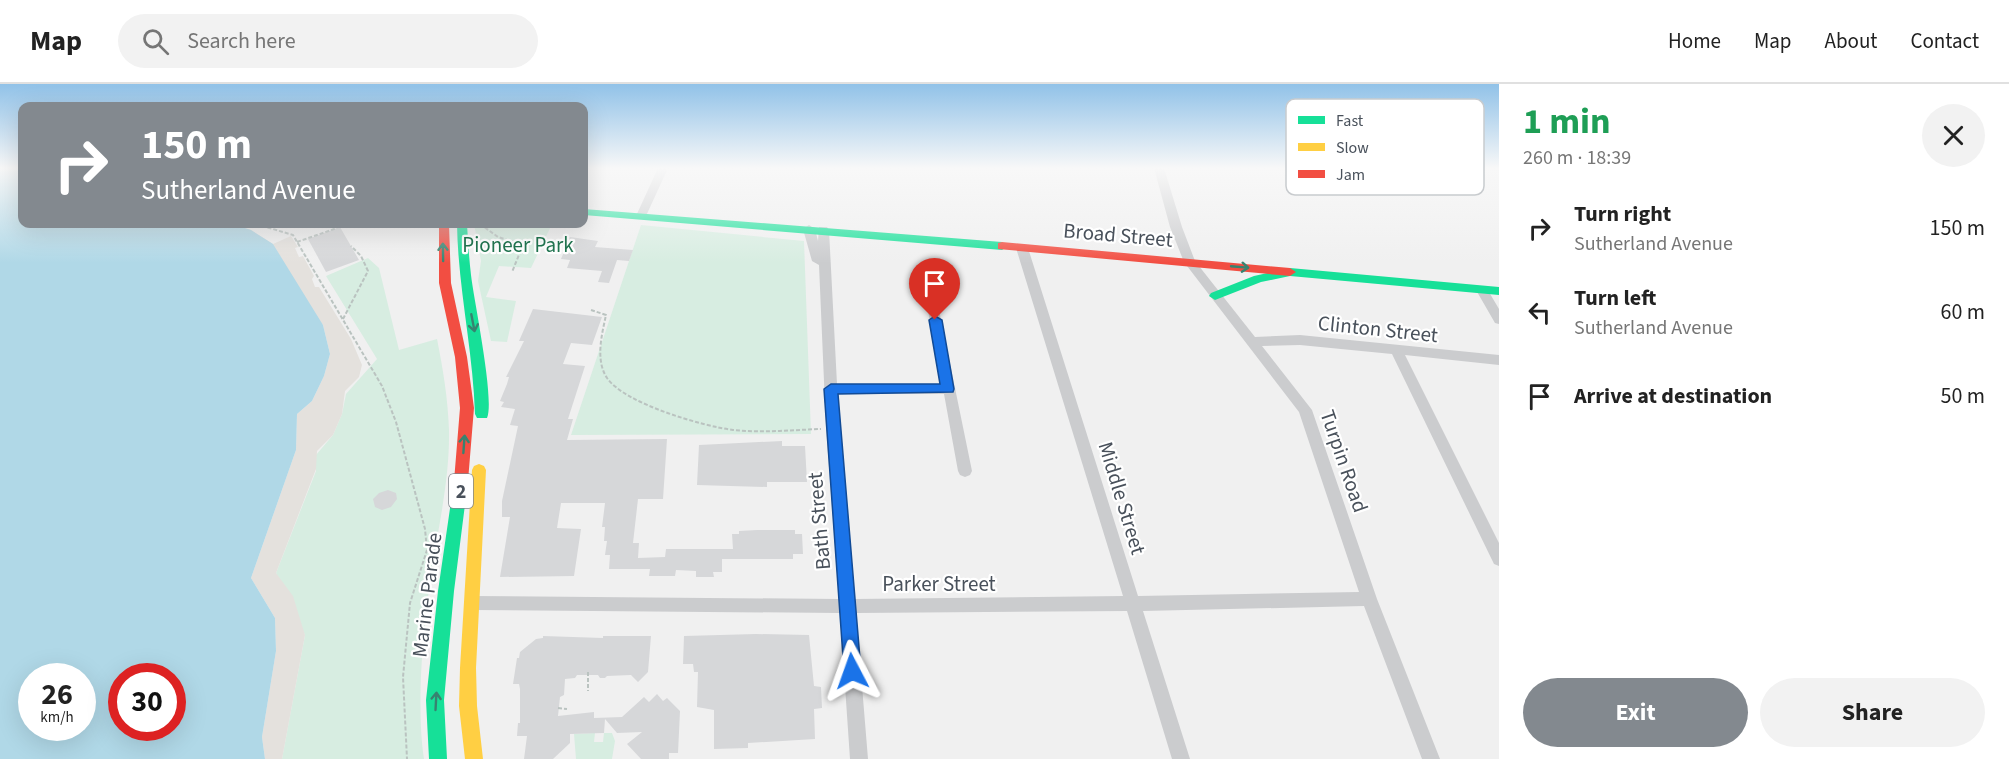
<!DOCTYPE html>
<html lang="en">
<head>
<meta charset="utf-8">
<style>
  body { margin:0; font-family:"Source Sans 3",sans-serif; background:#f2f2f2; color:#222; height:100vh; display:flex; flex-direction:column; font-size:22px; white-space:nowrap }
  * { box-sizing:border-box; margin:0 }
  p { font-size:20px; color:#767676 }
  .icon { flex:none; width:33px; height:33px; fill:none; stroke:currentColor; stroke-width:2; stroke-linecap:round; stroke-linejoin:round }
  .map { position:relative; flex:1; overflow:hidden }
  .details { display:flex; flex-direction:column; background:#fff; width:510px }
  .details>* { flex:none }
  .guide { position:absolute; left:18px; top:18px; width:570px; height:126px; border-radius:12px; box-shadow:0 6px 24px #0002; background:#83898f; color:#fff; overflow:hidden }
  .speed { position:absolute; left:18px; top:579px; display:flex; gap:12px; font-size:30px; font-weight:700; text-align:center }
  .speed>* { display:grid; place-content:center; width:78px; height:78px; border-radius:50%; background:#fff; box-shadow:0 6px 24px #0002; line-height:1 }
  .speed small { font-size:15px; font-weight:400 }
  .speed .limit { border:9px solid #d22; background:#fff; color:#111 }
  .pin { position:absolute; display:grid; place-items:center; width:51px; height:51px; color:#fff; margin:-62px -26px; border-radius:50% 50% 50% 0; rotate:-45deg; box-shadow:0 0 6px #0007 }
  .pin .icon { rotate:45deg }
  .me { position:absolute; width:66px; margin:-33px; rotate:356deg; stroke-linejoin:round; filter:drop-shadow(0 0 4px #0008) }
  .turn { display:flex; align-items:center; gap:21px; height:126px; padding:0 24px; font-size:27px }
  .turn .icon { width:78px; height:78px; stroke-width:2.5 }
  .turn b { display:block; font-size:42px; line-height:51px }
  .round { display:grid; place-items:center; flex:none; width:63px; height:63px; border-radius:32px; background:#f2f2f2 }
  .summary { display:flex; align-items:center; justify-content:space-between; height:102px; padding:0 24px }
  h1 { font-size:36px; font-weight:700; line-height:45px; color:#1e9e55 }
  .action { display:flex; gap:12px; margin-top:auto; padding:12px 24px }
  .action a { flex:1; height:69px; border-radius:36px; background:#83898f; color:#fff; font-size:24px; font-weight:700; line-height:69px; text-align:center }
  .action a+a { background:#f2f2f2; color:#222 }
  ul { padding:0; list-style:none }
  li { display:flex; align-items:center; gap:18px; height:84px; padding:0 24px }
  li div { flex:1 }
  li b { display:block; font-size:22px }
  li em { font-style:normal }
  header { display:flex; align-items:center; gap:36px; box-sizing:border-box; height:84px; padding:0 30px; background:#fff; border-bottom:2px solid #e0e0e0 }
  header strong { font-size:28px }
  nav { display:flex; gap:33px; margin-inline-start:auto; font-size:21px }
  .search { width:420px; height:54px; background:#f2f2f2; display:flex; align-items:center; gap:15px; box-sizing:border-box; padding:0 21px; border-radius:33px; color:#767676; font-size:22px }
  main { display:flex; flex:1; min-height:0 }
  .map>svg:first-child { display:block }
  .green { fill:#d7ede1 }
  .sand { fill:#e4e1dd }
  .water { fill:#b0d8e7; fill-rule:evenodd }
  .building { fill:#d6d7d9 }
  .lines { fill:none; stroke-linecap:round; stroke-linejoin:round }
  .path { stroke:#bac3c0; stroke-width:2; stroke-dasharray:4 2; stroke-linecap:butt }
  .street { fill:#cbccce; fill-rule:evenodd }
  .fast { fill:#16e098; fill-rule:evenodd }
  .slow { fill:#ffcf43; fill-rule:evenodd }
  .jam { fill:#f24e42; fill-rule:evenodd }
  .oneway { stroke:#378370 }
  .route { fill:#1a73e8; stroke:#114b97; stroke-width:1.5 }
  .labels { text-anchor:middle; stroke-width:4.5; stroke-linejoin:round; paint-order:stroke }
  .shield { fill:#fff; stroke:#80858c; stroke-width:1.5 }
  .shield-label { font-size:20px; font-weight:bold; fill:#49515b }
  .street-label { font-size:21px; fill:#49515b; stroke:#fff }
  .park-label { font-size:21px; fill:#217550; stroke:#fff }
  .key { fill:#fff; stroke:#c8cbce; stroke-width:1.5 }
  .key-label { font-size:16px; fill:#49515b }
</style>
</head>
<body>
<header>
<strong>Map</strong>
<div class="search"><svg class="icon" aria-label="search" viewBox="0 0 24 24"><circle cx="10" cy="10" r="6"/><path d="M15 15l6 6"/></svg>Search here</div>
<nav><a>Home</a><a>Map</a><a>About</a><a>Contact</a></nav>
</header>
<main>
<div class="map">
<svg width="1499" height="675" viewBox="0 0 1499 675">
  <rect width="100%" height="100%" fill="#f0f0f0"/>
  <path class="green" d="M474,140H552L531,184L499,182L486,213L516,217L507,258L491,257L478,197L481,177Z
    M641,141L804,157L811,350L571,351Z
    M368,174L379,184L399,266L437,255C443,285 448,315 449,346C450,395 438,444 431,492C423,544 416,623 424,675H282L305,551L276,489L316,387V371L333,351L342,330L346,310L377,275L326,192Z
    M595,649L594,658H603L604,649H612L615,657L612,675H576L574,650Z"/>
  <path class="sand" d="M232,140L251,146L273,160L291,152L298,163L295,164L299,173L303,172L314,192L312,195L315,203H319L351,255L362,281L359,293L345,307L342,330L333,351L317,367L316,385L276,489L293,512L305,551L282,675H265L262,653L276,567L275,534L251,494L296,366L297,330L312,317L324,292L330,270L323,241Z"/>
  <path class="water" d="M0,84H22V140H232L251,146L273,160L323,241L330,270L324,292L312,317L297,330L296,366L251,494L275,534L276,567L262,653L265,675H0ZM82,592V644H32V592ZM172,592V644H122V592Z"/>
  <path class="building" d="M340,143L359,176L326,188L308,155Z
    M570,153L598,157L595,163L633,166L629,177L617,176L609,199L598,198L602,187L567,184L570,176L561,175Z
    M533,225L602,233L592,261L571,259L563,280L585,282L568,335H573L567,356L667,355L663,415H638L633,459H639L638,474L665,473L666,465H733L732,450H739V447L757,446H795V450H802L803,470H793V475H722V488H713L714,493H696V487L676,486L675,492H649L650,485H609L610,471H605L607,457H604L605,443H602L605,419H561L557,444L581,445L574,492L500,493L510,433H502V417L518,342L510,341L515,325L501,323L504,318L500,317L507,300L509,293H506L524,257H519Z
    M782,357V362H805L807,398H767V403L697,401L699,361Z
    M388,406L396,409L397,415L391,423L382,426L375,423L373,415L379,409Z
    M756,550L809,551L814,602L821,603L822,624L814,625L815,655L748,659V664L714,665V626L697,623L698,588H694L693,580H683L684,552Z
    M543,552L603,554V552H651L648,588L638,598L631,591L607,592L605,594H600L598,591H577L575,594L565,595L564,611L560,613L558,632L594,628V634L622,633L644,613L649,618L657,610L663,617L667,614L680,627L678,669H669V675H641L627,660L642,648L617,649L605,635L604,649L570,650V659L553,675H524L527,652H517L518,639H520V605L519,600H513L517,574H519L520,568L536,555L543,554Z"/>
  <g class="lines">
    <path class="path" d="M256,140L293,151L382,302L396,338L425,445L427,466L410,519L403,593L407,675
      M480,140L498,153L523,161L512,188
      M297,158L337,144
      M591,226L606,231C602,250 595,276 607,294C625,320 703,342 733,346C762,349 792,346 821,345
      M343,235L368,187L361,172L351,162
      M588,588V607
      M558,624L567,625"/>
    <path class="street" d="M658,84H668L646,132L645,134H637L636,132Z
      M1154,84H1164L1182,143L1195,177L1255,253L1300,251L1499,271V281L1405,271L1499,459V482L1494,480L1392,270L1300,261L1262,262L1312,326L1377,515L1440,675H1422L1364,522L1143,527L1190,675H1172L1127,527L856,529L868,675H850L840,529L472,526L466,524L464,519L466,514L472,512L839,515L826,344L819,181L812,177L803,145L809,141L815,145L818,157L819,143H827L829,146L837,300H942L921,190L927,186L931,187L972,387L970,391L965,393L960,391L958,387L944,310H838L854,515L1123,512L1016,164L1022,160L1028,164L1138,512L1359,508L1299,328L1184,178L1170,143Z
      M1482,202L1486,203L1499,225V240L1495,239L1476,206Z"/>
    <path class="fast" d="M584,125L1002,158L1008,162L1002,166L584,131Z
      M457,140H467C468,157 469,174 471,191C474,217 495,316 487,334H477L475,330C473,266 458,204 457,140Z
      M1290,184L1499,203V211L1290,192L1261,198L1215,216L1209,212L1211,209L1254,192Z
      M461,391L466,393L468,397L454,507L444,616L447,675H429L426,616L438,507L454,397L456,393Z"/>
    <path class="slow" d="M479,380L484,382L486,386L476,584L477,622L483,675H465L459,622L460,584L472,386L474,382Z"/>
    <path class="jam" d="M439,140H449L451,199L467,273L474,324L468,397L466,401L461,403L456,401L454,397L460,324L455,273L439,199Z
      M1002,158L1290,184L1296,188L1290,192L998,165V159Z"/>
  </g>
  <defs><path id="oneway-shaft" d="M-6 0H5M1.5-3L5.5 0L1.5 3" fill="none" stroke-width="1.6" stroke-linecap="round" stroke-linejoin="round" transform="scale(1.5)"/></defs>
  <g class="oneway">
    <use href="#oneway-shaft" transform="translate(443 168) rotate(-91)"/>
    <use href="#oneway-shaft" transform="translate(1240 183) rotate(5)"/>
    <use href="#oneway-shaft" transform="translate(473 239) rotate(79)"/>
    <use href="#oneway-shaft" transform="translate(464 360) rotate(-86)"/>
    <use href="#oneway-shaft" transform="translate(436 617) rotate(-87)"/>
  </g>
  <linearGradient id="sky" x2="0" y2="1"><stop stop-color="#91c2e8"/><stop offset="0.47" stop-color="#f8f8f8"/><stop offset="1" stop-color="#f8f8f8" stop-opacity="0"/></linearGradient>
  <rect width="1499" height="179" fill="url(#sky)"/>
  <path class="route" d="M935,232L942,236L954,305L953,308L838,310L861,587L858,593L852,596L846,593L844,587L824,305L831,300H940L929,236Z"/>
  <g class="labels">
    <rect class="shield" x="449" y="390" width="24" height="34" rx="4.5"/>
    <g class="shield-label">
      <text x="461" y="414">2</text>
    </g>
    <g class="street-label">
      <text transform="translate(1118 151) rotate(5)" y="7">Broad Street</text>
      <text transform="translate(1378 245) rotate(6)" y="7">Clinton Street</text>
      <text transform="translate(1344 377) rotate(71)" y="7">Turpin Road</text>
      <text transform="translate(1122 414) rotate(73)" y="7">Middle Street</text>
      <text transform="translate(819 437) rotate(-95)" y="7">Bath Street</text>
      <text x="939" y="507">Parker Street</text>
      <text transform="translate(427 511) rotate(-83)" y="7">Marine Parade</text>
    </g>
    <g class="park-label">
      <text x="518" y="168">Pioneer Park</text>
    </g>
  </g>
  <rect x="1286" y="15" width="198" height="96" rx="9" class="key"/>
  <rect x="1298" y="32" width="27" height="8" fill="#16e098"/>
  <rect x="1298" y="59" width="27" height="8" fill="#ffcf43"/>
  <rect x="1298" y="86" width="27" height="8" fill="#f24e42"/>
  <g class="key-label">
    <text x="1336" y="42">Fast</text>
    <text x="1336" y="69">Slow</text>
    <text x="1336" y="96">Jam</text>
  </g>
</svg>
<div class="speed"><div>26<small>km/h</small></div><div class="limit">30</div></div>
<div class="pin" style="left:935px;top:236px;background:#d93025"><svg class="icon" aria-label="arrive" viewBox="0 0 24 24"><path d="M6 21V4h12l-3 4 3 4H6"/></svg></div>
<svg class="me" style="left:852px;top:587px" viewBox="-20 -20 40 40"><path d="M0-17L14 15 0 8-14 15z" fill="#1a73e8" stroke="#fff" stroke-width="4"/></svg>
<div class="guide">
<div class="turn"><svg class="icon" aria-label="right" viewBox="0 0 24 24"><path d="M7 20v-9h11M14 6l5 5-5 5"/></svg><div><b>150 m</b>Sutherland Avenue</div></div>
</div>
</div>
<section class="details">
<div class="summary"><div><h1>1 min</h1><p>260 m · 18:39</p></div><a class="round"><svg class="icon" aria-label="close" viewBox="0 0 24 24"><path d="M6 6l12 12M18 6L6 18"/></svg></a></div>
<ul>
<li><svg class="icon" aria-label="right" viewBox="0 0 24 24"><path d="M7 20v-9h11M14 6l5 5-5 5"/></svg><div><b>Turn right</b><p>Sutherland Avenue</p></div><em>150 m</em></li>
<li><svg class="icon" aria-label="left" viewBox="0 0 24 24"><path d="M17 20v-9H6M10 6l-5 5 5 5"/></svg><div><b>Turn left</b><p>Sutherland Avenue</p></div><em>60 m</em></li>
<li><svg class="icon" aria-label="arrive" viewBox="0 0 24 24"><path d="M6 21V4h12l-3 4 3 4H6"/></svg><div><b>Arrive at destination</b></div><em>50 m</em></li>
</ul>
<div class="action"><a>Exit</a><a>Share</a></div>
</section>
</main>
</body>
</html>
